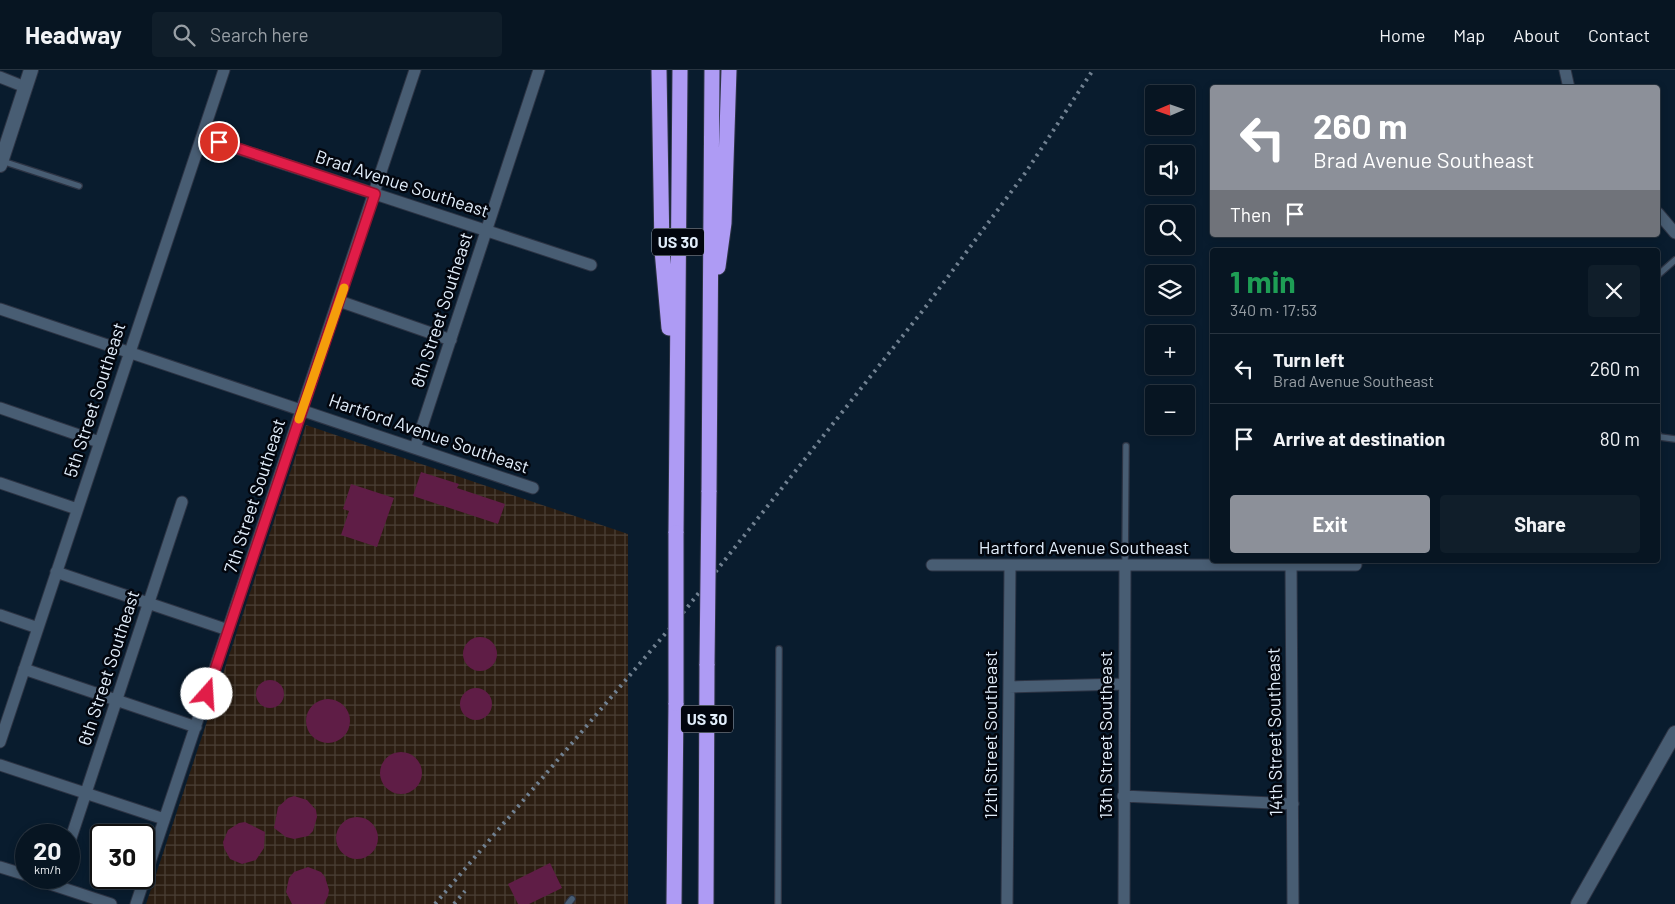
<!DOCTYPE html>
<html lang="en">
<head>
<meta charset="utf-8">
<style>
  body { margin:0; font-family:Barlow,sans-serif; background:#101e2a; color:#f1f3f6; height:100vh; display:flex; flex-direction:column; font-size:19px; white-space:nowrap }
  * { box-sizing:border-box; margin:0 }
  p { font-size:16px; color:#989fa5 }
  .icon { flex:none; width:28px; height:28px; fill:none; stroke:currentColor; stroke-width:2; stroke-linecap:round; stroke-linejoin:round }
  .map { position:relative; flex:1; overflow:hidden }
  .panel { position:absolute; left:1210px; top:178px; width:450px; height:315px; display:flex; flex-direction:column; background:#071522; border-radius:5px; box-shadow:0 2px 8px #0003,0 0 0 1px #283440 }
  .panel>* { flex:none }
  .top-card { position:absolute; left:1210px; top:15px; width:450px; height:152px; border-radius:5px; box-shadow:0 2px 8px #0003,0 0 0 1px #283440; background:#8c9099; color:#fff; overflow:hidden }
  .needle { width:32px; rotate:268deg }
  .tools { position:absolute; left:1145px; top:15px; display:grid; gap:10px }
  .tools a { display:grid; place-items:center; width:50px; height:50px; border-radius:5px; background:#071522; box-shadow:0 2px 8px #0003,0 0 0 1px #283440; font-size:25px }
  .speed { position:absolute; left:15px; top:754px; display:flex; gap:10px; font-size:25px; font-weight:700; text-align:center }
  .speed>* { display:grid; place-content:center; width:65px; height:65px; border-radius:50%; background:#071522; box-shadow:0 2px 8px #0003,0 0 0 1px #283440; line-height:1 }
  .speed small { font-size:12px; font-weight:400 }
  .speed .limit { border:2px solid #111; border-radius:8px; background:#fff; color:#111 }
  .pin { position:absolute; display:grid; place-items:center; width:42px; height:42px; color:#fff; margin:-21px; border:2px solid #fff; border-radius:50%; box-shadow:0 1px 5px #0007 }
  .me { position:absolute; width:55px; margin:-28px; rotate:19deg; stroke-linejoin:round; filter:drop-shadow(0 0 4px #0008) }
  .turn { display:flex; align-items:center; gap:18px; height:105px; padding:0 20px; font-size:22px }
  .turn .icon { width:65px; height:65px; stroke-width:2.5 }
  .turn b { display:block; font-size:35px; line-height:42px }
  .then { display:flex; align-items:center; height:48px; padding:0 20px; background:#0003; gap:10px; font-size:19px }
  .round { display:grid; place-items:center; flex:none; width:52px; height:52px; border-radius:5px; background:#101e2a }
  .head { display:flex; align-items:center; justify-content:space-between; height:85px; padding:0 20px }
  h1 { font-size:30px; font-weight:700; line-height:38px; color:#1e9e55 }
  .button { display:flex; gap:10px; margin-top:auto; padding:10px 20px }
  .button a { flex:1; height:58px; border-radius:5px; background:#8c9099; color:#fff; font-size:20px; font-weight:700; line-height:58px; text-align:center }
  .button a+a { background:#101e2a; color:#f1f3f6 }
  ul { padding:0; list-style:none }
  li { display:flex; align-items:center; gap:15px; height:70px; padding:0 20px; border-top:1px solid #283440 }
  li div { flex:1 }
  li b { display:block; font-size:19px }
  li em { font-style:normal }
  header { display:flex; align-items:center; gap:30px; box-sizing:border-box; height:70px; padding:0 25px; background:#071522; border-bottom:1px solid #283440 }
  header strong { font-size:24px }
  nav { display:flex; gap:28px; margin-inline-start:auto; font-size:18px }
  .search { width:350px; height:45px; background:#101e2a; display:flex; align-items:center; gap:12px; box-sizing:border-box; padding:0 18px; border-radius:5px; color:#989fa5; font-size:19px }
  .map>svg:first-child { display:block }
  .industrial { fill:url(#industrial-grid) }
  .building { fill:#5f1d46 }
  .lines { fill:none; stroke-linecap:round; stroke-linejoin:round }
  .service-casing { stroke:#2d3444; stroke-width:8 }
  .minor-casing { stroke:#2d3444; stroke-width:13 }
  .tertiary-casing { stroke:#2d3444; stroke-width:16 }
  .motorway-casing { stroke:#2d3444; stroke-width:17 }
  .service { stroke:#485d73; stroke-width:5.5 }
  .minor { stroke:#485d73; stroke-width:11 }
  .tertiary { stroke:#485d73; stroke-width:14 }
  .motorway { stroke:#ae9bf4; stroke-width:15 }
  .rail { stroke:#718191; stroke-width:4; stroke-dasharray:2.5 5; stroke-linecap:butt }
  .motorway-bridge-casing { stroke:#2d3444; stroke-width:17; stroke-linecap:butt }
  .motorway-bridge { stroke:#ae9bf4; stroke-width:15 }
  .route-casing { stroke:#92132f; stroke-width:12 }
  .route { stroke:#e11d48; stroke-width:9 }
  .slow { stroke:#f59e0b; stroke-width:9 }
  .labels { text-anchor:middle; stroke-width:5; stroke-linejoin:round; paint-order:stroke }
  .shield { fill:#02060e; stroke:#9fa8b4; stroke-width:1 }
  .shield-label { font-size:16px; font-weight:bold; fill:#e2eefb }
  .street-label { font-size:18px; fill:#e2eefb; stroke:#02060e }
</style>
</head>
<body>
<header>
<strong>Headway</strong>
<div class="search"><svg class="icon" aria-label="search" viewBox="0 0 24 24"><circle cx="10" cy="10" r="6"/><path d="M15 15l6 6"/></svg>Search here</div>
<nav><a>Home</a><a>Map</a><a>About</a><a>Contact</a></nav>
</header>
<div class="map">
<svg width="1675" height="834" viewBox="0 0 1675 834">
  <defs>
    <pattern id="industrial-grid" width="8" height="8" patternUnits="userSpaceOnUse" patternTransform="scale(1.25)"><rect width="8" height="8" fill="#2c1e12"/><path d="M0 4h8M4 0v8" fill="none" stroke="#4a3f35"/></pattern>
  </defs>
  <rect width="100%" height="100%" fill="#091c2e"/>
  <path class="industrial" d="M306,355L628,464V834H146Z"/>
  <path class="building" d="M421,402L459,414L457,418L505,434L498,454L413,426Z
    M351,414L394,428L377,477L341,465L349,441L343,439Z
    M463 584a17 17 0 1 1 34 0a17 17 0 1 1-34 0Z
    M256 624a14 14 0 1 1 28 0a14 14 0 1 1-28 0Z
    M460 634a16 16 0 1 1 32 0a16 16 0 1 1-32 0Z
    M306 651a22 22 0 1 1 44 0a22 22 0 1 1-44 0Z
    M380 703a21 21 0 1 1 42 0a21 21 0 1 1-42 0Z
    M294,726L307,730L316,740L317,747L313,761L308,766L294,769L286,767L274,758L278,737L288,728Z
    M336 768a21 21 0 1 1 42 0a21 21 0 1 1-42 0Z
    M245,752L265,762L264,778L256,790L242,794L230,789L224,778L223,772L228,760L239,753Z
    M550,793L562,818L529,834H518L508,814Z
    M308,797L321,802L325,807L329,820L328,826L324,834H292L286,822L289,808L294,802Z"/>
  <g class="lines">
    <defs>
      <path id="service" d="M2,91L79,116
        M1658,205L1675,190
        M1658,364L1660,367L1675,369
        M1125,496L1126,376
        M568,834L572,829
        M778,834L779,579"/>
      <path id="minor" d="M1565,0L1569,18
        M0,7L25,17
        M202,67L591,195
        M1658,143L1675,163
        M339,231L451,270
        M0,239L533,418
        M0,338L99,372
        M415,378L539,0
        M0,413L77,439
        M1291,491L1293,834
        M932,495H1356
        M56,502L228,560
        M0,545L38,558
        M24,599L196,657
        M1009,617L1124,614
        M0,672L224,0
        M0,695L164,749
        M1123,726L1293,734
        M69,774L182,432
        M0,797L26,805
        M32,808L111,834
        M136,834L415,0
        M1007,834L1010,496
        M1124,834L1125,496"/>
      <path id="tertiary" d="M0,95L31,0
        M1578,834L1675,663"/>
      <path id="motorway" d="M659,0L662,180L669,258
        M718,197L724,153L729,0
        M709,422L712,0
        M676,463L680,0
        M674,834L676,633
        M706,834L707,594"/>
    </defs>
    <use href="#service" class="service-casing"/>
    <use href="#minor" class="minor-casing"/>
    <use href="#tertiary" class="tertiary-casing"/>
    <use href="#motorway" class="motorway-casing"/>
    <use href="#service" class="service"/>
    <use href="#minor" class="minor"/>
    <use href="#tertiary" class="tertiary"/>
    <use href="#motorway" class="motorway"/>
    <path class="rail" d="M435,834L682,544L924,239L1026,102L1093,0
      M454,834L465,821"/>
    <defs>
      <path id="motorway-bridge" d="M707,594L709,422
        M676,633V463"/>
    </defs>
    <use href="#motorway-bridge" class="motorway-bridge-casing"/>
    <use href="#motorway-bridge" class="motorway-bridge"/>
  </g>
  <g class="lines">
    <defs>
      <path id="route" d="M207,624L375,124L219,72"/>
    </defs>
    <use href="#route" class="route-casing"/>
    <use href="#route" class="route"/>
    <path class="slow" d="M299,349L344,218"/>
  </g>
  <g class="labels">
    <g class="shield">
      <rect x="652" y="158.5" width="52" height="27" rx="4"/>
      <rect x="681" y="635.5" width="52" height="27" rx="4"/>
    </g>
    <g class="shield-label">
      <text x="678" y="178">US 30</text>
      <text x="707" y="655">US 30</text>
    </g>
    <g class="street-label">
      <text transform="translate(402 114) rotate(18)" y="6">Brad Avenue Southeast</text>
      <text transform="translate(442 240) rotate(-72)" y="6">8th Street Southeast</text>
      <text transform="translate(95 330) rotate(-72)" y="6">5th Street Southeast</text>
      <text transform="translate(429 364) rotate(19)" y="6">Hartford Avenue Southeast</text>
      <text transform="translate(255 426) rotate(-72)" y="6">7th Street Southeast</text>
      <text x="1084" y="484">Hartford Avenue Southeast</text>
      <text transform="translate(109 598) rotate(-72)" y="6">6th Street Southeast</text>
      <text transform="translate(1275 662) rotate(-91)" y="6">14th Street Southeast</text>
      <text transform="translate(991 665) rotate(-90)" y="6">12th Street Southeast</text>
      <text transform="translate(1106 665) rotate(-90)" y="6">13th Street Southeast</text>
    </g>
  </g>
</svg>
<div class="tools">
<a><svg class="needle" viewBox="-14 -14 28 28"><path d="M0-13l5 13h-10z" fill="#e53935"/><path d="M0 13l5-13h-10z" fill="#989fa5"/></svg></a>
<a><svg class="icon" aria-label="sound" viewBox="0 0 24 24"><path d="M4 9h4l5-4v14l-5-4H4zM17 9q2 3 0 6"/></svg></a>
<a><svg class="icon" aria-label="search" viewBox="0 0 24 24"><circle cx="10" cy="10" r="6"/><path d="M15 15l6 6"/></svg></a>
<a><svg class="icon" aria-label="layers" viewBox="0 0 24 24"><path d="M12 4l9 5-9 5-9-5zM3 14l9 5 9-5"/></svg></a>
<a>+</a>
<a>−</a>
</div>
<div class="speed"><div>20<small>km/h</small></div><div class="limit">30</div></div>
<div class="pin" style="left:219px;top:72px;background:#d93025"><svg class="icon" aria-label="arrive" viewBox="0 0 24 24"><path d="M6 21V4h12l-3 4 3 4H6"/></svg></div>
<svg class="me" style="left:207px;top:624px" viewBox="-20 -20 40 40"><circle r="19" fill="#fff"/><path d="M0-13L10 11 0 6-10 11z" fill="#e11d48"/></svg>
<div class="top-card">
<div class="turn"><svg class="icon" aria-label="left" viewBox="0 0 24 24"><path d="M17 20v-9H6M10 6l-5 5 5 5"/></svg><div><b>260 m</b>Brad Avenue Southeast</div></div>
<div class="then">Then<svg class="icon" aria-label="arrive" viewBox="0 0 24 24"><path d="M6 21V4h12l-3 4 3 4H6"/></svg></div>
</div>
<section class="panel">
<div class="head"><div><h1>1 min</h1><p>340 m · 17:53</p></div><a class="round"><svg class="icon" aria-label="close" viewBox="0 0 24 24"><path d="M6 6l12 12M18 6L6 18"/></svg></a></div>
<ul>
<li><svg class="icon" aria-label="left" viewBox="0 0 24 24"><path d="M17 20v-9H6M10 6l-5 5 5 5"/></svg><div><b>Turn left</b><p>Brad Avenue Southeast</p></div><em>260 m</em></li>
<li><svg class="icon" aria-label="arrive" viewBox="0 0 24 24"><path d="M6 21V4h12l-3 4 3 4H6"/></svg><div><b>Arrive at destination</b></div><em>80 m</em></li>
</ul>
<div class="button"><a>Exit</a><a>Share</a></div>
</section>
</div>
</body>
</html>
